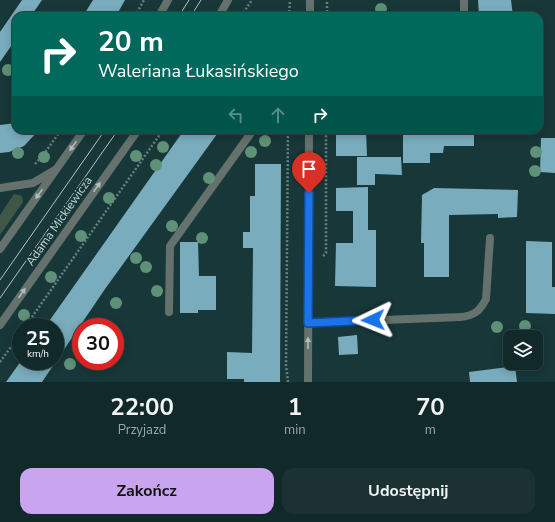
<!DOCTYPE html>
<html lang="pl">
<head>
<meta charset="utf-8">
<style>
  body { margin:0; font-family:"Nunito Sans",sans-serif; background:#1b3132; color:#f1f3f6; height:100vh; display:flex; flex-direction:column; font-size:15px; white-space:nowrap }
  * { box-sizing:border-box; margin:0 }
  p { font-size:13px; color:#9ca6a8 }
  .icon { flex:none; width:22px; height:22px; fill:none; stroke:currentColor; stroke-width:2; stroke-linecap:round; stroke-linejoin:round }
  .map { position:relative; height:382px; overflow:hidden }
  .sheet { display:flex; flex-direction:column; background:#12292a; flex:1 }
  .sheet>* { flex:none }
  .banner { position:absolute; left:12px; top:12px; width:531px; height:122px; border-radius:12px; box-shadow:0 2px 10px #0003,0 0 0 1px #314547; background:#00695c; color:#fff; overflow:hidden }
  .fabs { position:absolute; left:503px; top:330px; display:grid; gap:8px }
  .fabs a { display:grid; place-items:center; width:40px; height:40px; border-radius:8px; background:#12292a; box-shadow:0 2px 10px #0003,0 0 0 1px #314547; font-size:20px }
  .speed { position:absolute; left:12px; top:318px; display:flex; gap:8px; font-size:20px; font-weight:700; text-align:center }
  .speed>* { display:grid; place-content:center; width:52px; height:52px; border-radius:50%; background:#12292a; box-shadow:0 2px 10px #0003,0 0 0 1px #314547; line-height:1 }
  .speed small { font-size:10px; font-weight:400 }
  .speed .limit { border:6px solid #d22; background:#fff; color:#111 }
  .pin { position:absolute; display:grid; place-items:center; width:34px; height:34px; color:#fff; margin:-41px -17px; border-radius:50% 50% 50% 0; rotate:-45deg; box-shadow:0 0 4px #0007 }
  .pin .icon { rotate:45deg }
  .me { position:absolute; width:44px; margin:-22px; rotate:268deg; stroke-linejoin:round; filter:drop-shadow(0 0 3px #0008) }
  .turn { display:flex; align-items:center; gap:14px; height:84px; padding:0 20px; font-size:18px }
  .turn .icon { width:52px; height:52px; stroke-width:2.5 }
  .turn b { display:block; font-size:28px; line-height:34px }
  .lanes { display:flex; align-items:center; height:38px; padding:0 20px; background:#0003; justify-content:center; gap:20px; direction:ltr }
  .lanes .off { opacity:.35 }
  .eta { display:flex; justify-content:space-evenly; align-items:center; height:68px; text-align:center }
  .eta b { font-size:24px; font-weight:700; line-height:28px }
  .primary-button { display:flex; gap:8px; margin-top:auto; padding:8px 20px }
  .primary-button a { flex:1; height:46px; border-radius:12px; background:#c8a5ee; color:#111; font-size:16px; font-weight:700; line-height:46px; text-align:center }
  .primary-button a+a { background:#1b3132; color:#f1f3f6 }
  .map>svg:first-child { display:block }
  .green { fill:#3f5746 }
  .building { fill:#79acbc }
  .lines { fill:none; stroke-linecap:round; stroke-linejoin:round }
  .path { stroke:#678080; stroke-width:2.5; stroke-dasharray:2 2; stroke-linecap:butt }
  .service { stroke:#64716d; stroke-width:8 }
  .minor { stroke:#64716d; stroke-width:8 }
  .tertiary { stroke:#64716d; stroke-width:8 }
  .tram { stroke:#b1c4c4; stroke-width:1 }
  .tree { fill:#5f9078 }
  .oneway { fill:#aebebd }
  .route-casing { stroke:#114b97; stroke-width:10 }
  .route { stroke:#1a73e8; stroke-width:7 }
  .labels { text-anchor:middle; stroke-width:4; stroke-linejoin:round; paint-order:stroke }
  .street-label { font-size:12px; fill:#c7d8d8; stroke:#183738 }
</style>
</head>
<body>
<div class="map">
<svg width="555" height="382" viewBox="0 0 555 382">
  <rect width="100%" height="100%" fill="#183738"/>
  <path class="green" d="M14,194L22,196L23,202L0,235V215Z"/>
  <path class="building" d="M22,0H42L31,16H16V39L0,62V32Z
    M93,0H125L116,16H83Z
    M478,0H511L513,16H479Z
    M16,123V130H39L24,146L9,152L0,153V125Z
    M184,130H220L105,289L42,382H6L21,361H55V327H45Z
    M336,130H366L367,156H336Z
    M403,130H474V146H444L443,153H430V163H403Z
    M541,138H555V173L540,172Z
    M357,157H401L402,175L375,174V185H357Z
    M255,164H281L280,382H244V379H227V352L252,353L253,248H243V232H250V196H255Z
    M368,187V230H376V287L335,286L336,243H353V211H336V188Z
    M434,188L518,190L517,217L498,218V214L449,215V277H424V243H421L422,195Z
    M526,241L552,242V287H555V314L526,313Z
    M180,242H198L199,276H216V310H198V313H180Z
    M357,335L358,354L339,355L338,337Z
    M515,366L517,382H470L469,372Z"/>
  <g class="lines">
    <path class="path" d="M135,16L144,0
      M241,16L252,0
      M289,16L290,0
      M327,16V0
      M35,164L44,154L61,130
      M323,256L326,253V130
      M25,327L163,130
      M0,362L21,333
      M288,382L286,365L288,130"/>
    <path class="service" d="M169,312L170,246L253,130"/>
    <path class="minor" d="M310,0V16
      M464,0V16
      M0,188L33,183L55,170
      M308,323L460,317C474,316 480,311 486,299L490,238
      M308,382L309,130"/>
    <path class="tertiary" d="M159,16L168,0
      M219,16L228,0
      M0,249L84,130
      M0,325L138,130"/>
    <path class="tram" d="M179,16L189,0
      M191,16L201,0
      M0,280L105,130
      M0,298L118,130"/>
  </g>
  <g class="tree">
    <circle cx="381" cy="9" r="6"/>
    <circle cx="8" cy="70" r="6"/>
    <circle cx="265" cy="141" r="6"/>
    <circle cx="163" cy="147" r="6"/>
    <circle cx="251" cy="152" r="6"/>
    <circle cx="536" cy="152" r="6"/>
    <circle cx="18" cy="153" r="6"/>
    <circle cx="136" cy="156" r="6"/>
    <circle cx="44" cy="157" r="6"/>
    <circle cx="156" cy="165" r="6"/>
    <circle cx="535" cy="171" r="6"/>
    <circle cx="209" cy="178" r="6"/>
    <circle cx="109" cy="198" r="6"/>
    <circle cx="172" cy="226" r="6"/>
    <circle cx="81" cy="236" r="6"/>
    <circle cx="202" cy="238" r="6"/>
    <circle cx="136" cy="258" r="6"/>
    <circle cx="146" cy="267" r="6"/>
    <circle cx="51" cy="277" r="6"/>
    <circle cx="157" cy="291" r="6"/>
    <circle cx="116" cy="303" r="6"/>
    <circle cx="24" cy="315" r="6"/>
    <circle cx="525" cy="326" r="6"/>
    <circle cx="497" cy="327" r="6"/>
    <circle cx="70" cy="364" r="6"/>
  </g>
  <defs><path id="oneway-solid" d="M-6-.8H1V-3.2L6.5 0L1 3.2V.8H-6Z"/></defs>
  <g class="oneway">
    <use href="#oneway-solid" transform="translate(73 146) rotate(125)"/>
    <use href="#oneway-solid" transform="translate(97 187) rotate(-55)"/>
    <use href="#oneway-solid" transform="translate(39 194) rotate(125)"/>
    <use href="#oneway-solid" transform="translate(22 293) rotate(-55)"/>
    <use href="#oneway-solid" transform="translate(308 343) rotate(-90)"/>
  </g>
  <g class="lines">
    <defs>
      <path id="route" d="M309,193L308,323L373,320"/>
    </defs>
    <use href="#route" class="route-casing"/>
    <use href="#route" class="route"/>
  </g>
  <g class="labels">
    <g class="street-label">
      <text transform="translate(59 221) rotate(-55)" y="4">Adama Mickiewicza</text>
    </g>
  </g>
</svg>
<div class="fabs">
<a><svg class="icon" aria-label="layers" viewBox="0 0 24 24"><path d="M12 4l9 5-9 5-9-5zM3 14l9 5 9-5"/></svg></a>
</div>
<div class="speed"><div>25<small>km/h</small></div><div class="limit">30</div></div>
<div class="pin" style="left:309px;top:193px;background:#d93025"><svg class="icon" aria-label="arrive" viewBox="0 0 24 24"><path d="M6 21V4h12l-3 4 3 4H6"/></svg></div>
<svg class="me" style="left:373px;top:320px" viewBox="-20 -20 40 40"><path d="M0-17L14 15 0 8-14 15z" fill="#1a73e8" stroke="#fff" stroke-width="4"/></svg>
<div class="banner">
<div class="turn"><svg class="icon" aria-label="right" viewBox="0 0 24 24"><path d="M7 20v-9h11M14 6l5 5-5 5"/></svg><div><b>20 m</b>Waleriana Łukasińskiego</div></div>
<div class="lanes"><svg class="icon off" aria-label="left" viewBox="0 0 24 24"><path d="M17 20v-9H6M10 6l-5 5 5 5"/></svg><svg class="icon off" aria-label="ahead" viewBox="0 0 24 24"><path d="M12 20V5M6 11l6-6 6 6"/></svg><svg class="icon" aria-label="right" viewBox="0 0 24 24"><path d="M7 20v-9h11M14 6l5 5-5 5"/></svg></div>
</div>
</div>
<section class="sheet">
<div class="eta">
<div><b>22:00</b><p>Przyjazd</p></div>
<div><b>1</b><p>min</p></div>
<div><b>70</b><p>m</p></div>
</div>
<div class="primary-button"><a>Zakończ</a><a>Udostępnij</a></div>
</section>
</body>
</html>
